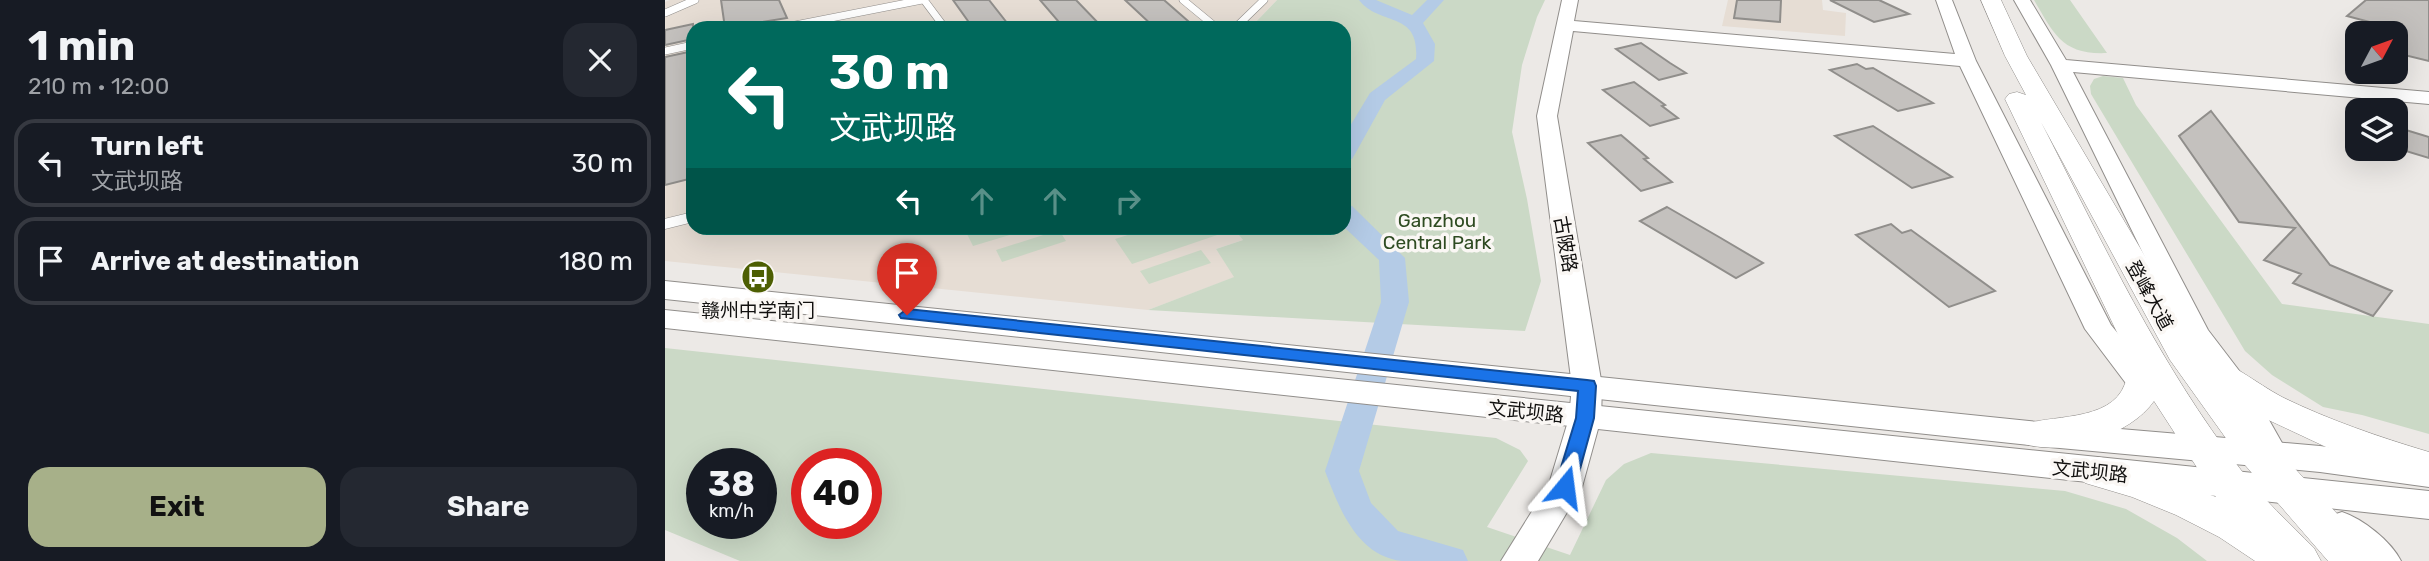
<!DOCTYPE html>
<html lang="en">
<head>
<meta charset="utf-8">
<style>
  body { margin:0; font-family:Rubik,"Noto Sans SC",sans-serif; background:#242831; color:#f1f3f6; height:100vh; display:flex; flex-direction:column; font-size:26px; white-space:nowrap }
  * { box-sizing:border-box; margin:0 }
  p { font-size:23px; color:#9ea1a6 }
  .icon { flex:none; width:38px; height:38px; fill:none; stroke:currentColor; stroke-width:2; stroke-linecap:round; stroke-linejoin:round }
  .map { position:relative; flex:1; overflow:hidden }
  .sheet { display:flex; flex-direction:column; background:#171b24; width:665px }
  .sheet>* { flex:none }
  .banner { position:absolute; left:21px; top:21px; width:665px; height:214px; border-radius:21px; box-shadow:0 7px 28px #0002; background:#00695c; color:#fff; overflow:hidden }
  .needle { width:46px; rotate:49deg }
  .tools { position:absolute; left:1680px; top:21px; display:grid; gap:14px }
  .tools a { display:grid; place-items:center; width:63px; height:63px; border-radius:14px; background:#171b24; box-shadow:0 7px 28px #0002; font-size:35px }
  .speed { position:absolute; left:21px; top:448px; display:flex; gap:14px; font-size:35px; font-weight:700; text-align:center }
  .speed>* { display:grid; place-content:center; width:91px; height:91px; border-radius:50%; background:#171b24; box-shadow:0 7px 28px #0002; line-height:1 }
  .speed small { font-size:18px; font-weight:400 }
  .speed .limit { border:10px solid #d22; background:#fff; color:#111 }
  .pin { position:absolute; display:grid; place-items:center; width:60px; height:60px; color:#fff; margin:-72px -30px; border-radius:50% 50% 50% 0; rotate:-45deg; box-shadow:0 0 7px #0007 }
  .pin .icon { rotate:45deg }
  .me { position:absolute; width:77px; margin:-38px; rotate:16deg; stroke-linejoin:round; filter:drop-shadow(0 0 5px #0008) }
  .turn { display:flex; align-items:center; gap:24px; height:147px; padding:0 28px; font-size:32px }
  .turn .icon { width:91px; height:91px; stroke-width:2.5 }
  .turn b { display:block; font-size:49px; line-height:60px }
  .lanes { display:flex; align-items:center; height:66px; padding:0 28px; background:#0003; justify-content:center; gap:35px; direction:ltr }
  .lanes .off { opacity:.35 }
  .round { display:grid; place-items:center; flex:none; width:74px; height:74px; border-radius:21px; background:#242831 }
  .headline { display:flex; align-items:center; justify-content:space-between; height:119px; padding:0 28px }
  h1 { font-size:42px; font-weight:700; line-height:52px }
  .primary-button { display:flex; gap:14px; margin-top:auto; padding:14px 28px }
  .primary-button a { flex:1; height:80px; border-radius:21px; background:#a7b089; color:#111; font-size:28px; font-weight:700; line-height:80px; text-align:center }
  .primary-button a+a { background:#242831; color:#f1f3f6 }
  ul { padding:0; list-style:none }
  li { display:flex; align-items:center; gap:21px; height:88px; margin:0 14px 10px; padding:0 14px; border:4px solid #363941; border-radius:21px }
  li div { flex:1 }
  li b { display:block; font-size:26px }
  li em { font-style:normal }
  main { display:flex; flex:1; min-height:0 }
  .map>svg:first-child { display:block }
  .built { fill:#e6ddd4 }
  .green { fill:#cbd9c6; fill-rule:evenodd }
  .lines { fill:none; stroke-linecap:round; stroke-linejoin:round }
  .canal { fill:#b4cbe6; fill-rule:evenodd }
  .building { fill:#c4c1be; stroke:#908e8b; stroke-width:2 }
  .service-far1-casing { stroke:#918e8b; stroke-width:8 }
  .service-casing { stroke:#918e8b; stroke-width:11 }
  .tertiary-casing { stroke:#918e8b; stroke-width:2 }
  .secondary-casing { stroke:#918e8b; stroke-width:2 }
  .primary-casing { stroke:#918e8b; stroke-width:1 }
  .service-far1 { stroke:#fff; stroke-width:7 }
  .service { stroke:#fff; stroke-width:10 }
  .tertiary { fill:#fff; fill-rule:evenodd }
  .secondary { fill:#fff; fill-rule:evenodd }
  .primary { fill:#fff; fill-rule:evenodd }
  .route { fill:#1a73e8; stroke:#114b97; stroke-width:2 }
  .labels { text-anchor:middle; stroke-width:7; stroke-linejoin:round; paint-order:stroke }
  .park-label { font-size:19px; fill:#2e4b21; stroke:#faf7f4 }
  .street-label { font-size:19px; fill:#11100f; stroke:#faf7f4 }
  .poi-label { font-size:19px; fill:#11100f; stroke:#faf7f4 }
</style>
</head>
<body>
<main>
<section class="sheet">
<div class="headline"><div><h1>1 min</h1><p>210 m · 12:00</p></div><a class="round"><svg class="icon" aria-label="close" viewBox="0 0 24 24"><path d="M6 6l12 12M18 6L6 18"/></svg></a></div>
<ul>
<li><svg class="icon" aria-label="left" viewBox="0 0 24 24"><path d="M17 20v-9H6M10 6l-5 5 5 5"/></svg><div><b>Turn left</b><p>文武坝路</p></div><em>30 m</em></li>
<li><svg class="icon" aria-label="arrive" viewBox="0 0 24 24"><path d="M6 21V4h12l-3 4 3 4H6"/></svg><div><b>Arrive at destination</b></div><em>180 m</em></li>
</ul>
<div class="primary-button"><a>Exit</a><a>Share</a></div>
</section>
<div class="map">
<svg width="1764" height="561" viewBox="0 0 1764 561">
  <rect width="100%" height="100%" fill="#ece9e6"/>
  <path class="built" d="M5,0H612L585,28H28V228H568L578,240L551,249L570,277L483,310L0,261V2Z
    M1063,0H1157L1158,10L1181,13L1180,36L1057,26Z"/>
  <path class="green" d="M612,0H880L872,17L857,65L847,132L862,199L876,281L860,331L483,310L569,277L551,249L578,240L568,228H679V28H585Z
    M1369,0H1405L1442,53C1397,55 1389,34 1369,0Z
    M1438,76L1458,78L1471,105L1617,304L1764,324V434L1697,415L1658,407L1607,375L1580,351L1426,94L1425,86L1429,79Z
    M299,228H368L308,246Z
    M485,228H561L564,231L467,264L450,239Z
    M394,230L401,241L337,262L331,250Z
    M536,250L546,263L484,284L475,271Z
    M0,348L831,438L855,450L863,461L822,527L905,555L941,480L959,464L986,453L1400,491L1461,509L1512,538L1542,561H75L0,530ZM37,464H96V523H37ZM142,464H201V523H142Z"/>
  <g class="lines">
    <path class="canal" d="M694,0H711L747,15L762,0H779L758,23L770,44L769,61L720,100L690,154L687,159L679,161V136L705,93L751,59C755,10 715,27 694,0Z
      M679,204L687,206L740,258L744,302L694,471L706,503L733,531L798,550L803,561C782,561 759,561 737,561C692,556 674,508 660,471L716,302L714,260L679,227Z"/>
  </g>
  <path class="building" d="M56,0H114L122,18L60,28Z
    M288,0H324L346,28H308Z
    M375,0H411L438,28H399Z
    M460,0H499L531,28H490Z
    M1072,0H1116L1115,22L1069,18Z
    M1165,0H1214L1244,14L1209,22Z
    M1701,0H1764V61L1731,53V29L1682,16Z
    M28,24V39L0,45V30Z
    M976,43L1005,63L1021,73L994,80L951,49Z
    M28,51V178L0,185V57Z
    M1192,64L1201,69L1208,68L1268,103L1233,111L1165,70Z
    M969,82L1000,105L997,106L1013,118L985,126L938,90Z
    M1546,111L1665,265L1727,291L1708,316L1628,283L1636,274L1599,260L1630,228L1574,222L1514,136Z
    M1208,126L1287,177L1247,188L1170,136Z
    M1731,127L1764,137V158L1731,148Z
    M956,135L983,158L979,159L1007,182L976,191L923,143Z
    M1002,207L1054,237L1098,263L1071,278L975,221Z
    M1226,224L1237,233L1246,230L1330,291L1284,307L1191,235Z"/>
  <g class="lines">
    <defs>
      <path id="service-far1" d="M259,0L280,28
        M518,0L552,28
        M0,13L30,0
        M115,28L257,0
        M570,28L599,0
        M0,51L28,45"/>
      <path id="service" d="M0,224L28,217"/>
      <path id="tertiary" d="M897,0H913L909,21L1290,54L1271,0H1287L1311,61L1446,325L1494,384L1498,391L1494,398L1483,401L1472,398L1420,329L1295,66L908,31L892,116L937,386L936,418L917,487L873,561H836L884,484L904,418L907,386L872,116Z
        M1349,0H1365L1401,60L1764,92V104L1408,72L1543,330L1582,381L1621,450L1616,458L1605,462L1594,458L1558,392L1517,333L1386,65Z
        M1677,512C1698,519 1726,541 1736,561H1693L1665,536L1659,526L1665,516Z"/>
      <path id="secondary" d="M0,281L1373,422L1655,446L1764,461V487L1655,472L1373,446L0,299Z
        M0,310L1764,491V519L0,328Z"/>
      <path id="primary" d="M1316,0H1336L1362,56L1537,353C1565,361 1591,383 1617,397C1664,420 1714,437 1764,452V482L1661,447L1580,409L1608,445L1704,548L1711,561H1663L1580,465L1505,360L1376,122C1437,242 1494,364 1576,470C1598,499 1624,523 1649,548L1656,561H1590L1554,537L1511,515L1467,497L1420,483L1414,472L1420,461L1434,457L1458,463L1551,497L1489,401C1466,435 1399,456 1360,444L1354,434L1360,424C1392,414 1454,422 1462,376C1464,368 1461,358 1460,349L1340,99L1344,94L1352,92L1361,95L1340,56Z"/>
    </defs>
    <use href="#service-far1" class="service-far1-casing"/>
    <use href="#service" class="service-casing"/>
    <use href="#tertiary" class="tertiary-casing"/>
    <use href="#secondary" class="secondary-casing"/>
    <use href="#primary" class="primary-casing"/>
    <use href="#service-far1" class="service-far1"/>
    <use href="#service" class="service"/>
    <use href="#tertiary" class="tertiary"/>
    <use href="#secondary" class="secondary"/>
    <use href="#primary" class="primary"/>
  </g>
  <path class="route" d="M242,309L922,380L929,381L931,386L929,418L910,487L907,492L900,495L893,492L890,487L911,418L913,391L236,318L234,315Z"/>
  <defs>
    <symbol id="bus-disc" viewBox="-11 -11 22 22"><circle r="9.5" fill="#4d5f03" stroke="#faf7f4"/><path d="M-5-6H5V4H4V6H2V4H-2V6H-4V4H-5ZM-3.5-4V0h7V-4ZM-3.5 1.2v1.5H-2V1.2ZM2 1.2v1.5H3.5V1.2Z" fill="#fff"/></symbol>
  </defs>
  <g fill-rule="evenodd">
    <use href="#bus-disc" x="74" y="258" width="38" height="38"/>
  </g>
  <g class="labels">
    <g class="park-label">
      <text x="772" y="227">Ganzhou<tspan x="772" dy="22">Central Park</tspan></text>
    </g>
    <g class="street-label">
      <text transform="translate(901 244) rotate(80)" y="7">古陂路</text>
      <text transform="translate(1485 295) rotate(61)" y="7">登峰大道</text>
      <text transform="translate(861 411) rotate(6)" y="7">文武坝路</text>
      <text transform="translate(1425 471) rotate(6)" y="7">文武坝路</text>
    </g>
    <g class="poi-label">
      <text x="93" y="317">赣州中学南门</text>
    </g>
  </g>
</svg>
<div class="tools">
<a><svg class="needle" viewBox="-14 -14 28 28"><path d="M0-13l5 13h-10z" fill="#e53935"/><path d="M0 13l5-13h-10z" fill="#9ea1a6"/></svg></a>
<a><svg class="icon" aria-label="layers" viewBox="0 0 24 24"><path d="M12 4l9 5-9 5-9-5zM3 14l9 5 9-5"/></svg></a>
</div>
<div class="speed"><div>38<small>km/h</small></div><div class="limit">40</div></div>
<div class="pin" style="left:242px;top:315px;background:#d93025"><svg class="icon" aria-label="arrive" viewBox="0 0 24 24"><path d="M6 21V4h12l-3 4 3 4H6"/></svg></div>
<svg class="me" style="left:900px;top:487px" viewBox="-20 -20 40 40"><path d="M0-17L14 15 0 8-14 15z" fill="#1a73e8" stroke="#fff" stroke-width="4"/></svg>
<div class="banner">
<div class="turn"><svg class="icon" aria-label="left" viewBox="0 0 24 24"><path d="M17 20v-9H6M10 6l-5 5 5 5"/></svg><div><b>30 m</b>文武坝路</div></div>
<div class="lanes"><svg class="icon" aria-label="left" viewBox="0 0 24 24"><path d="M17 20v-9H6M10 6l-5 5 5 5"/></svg><svg class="icon off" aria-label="ahead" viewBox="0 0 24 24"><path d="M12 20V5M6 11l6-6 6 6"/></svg><svg class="icon off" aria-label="ahead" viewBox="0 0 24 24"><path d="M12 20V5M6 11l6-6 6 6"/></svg><svg class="icon off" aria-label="right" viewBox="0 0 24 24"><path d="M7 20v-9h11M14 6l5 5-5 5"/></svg></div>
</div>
</div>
</main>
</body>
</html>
